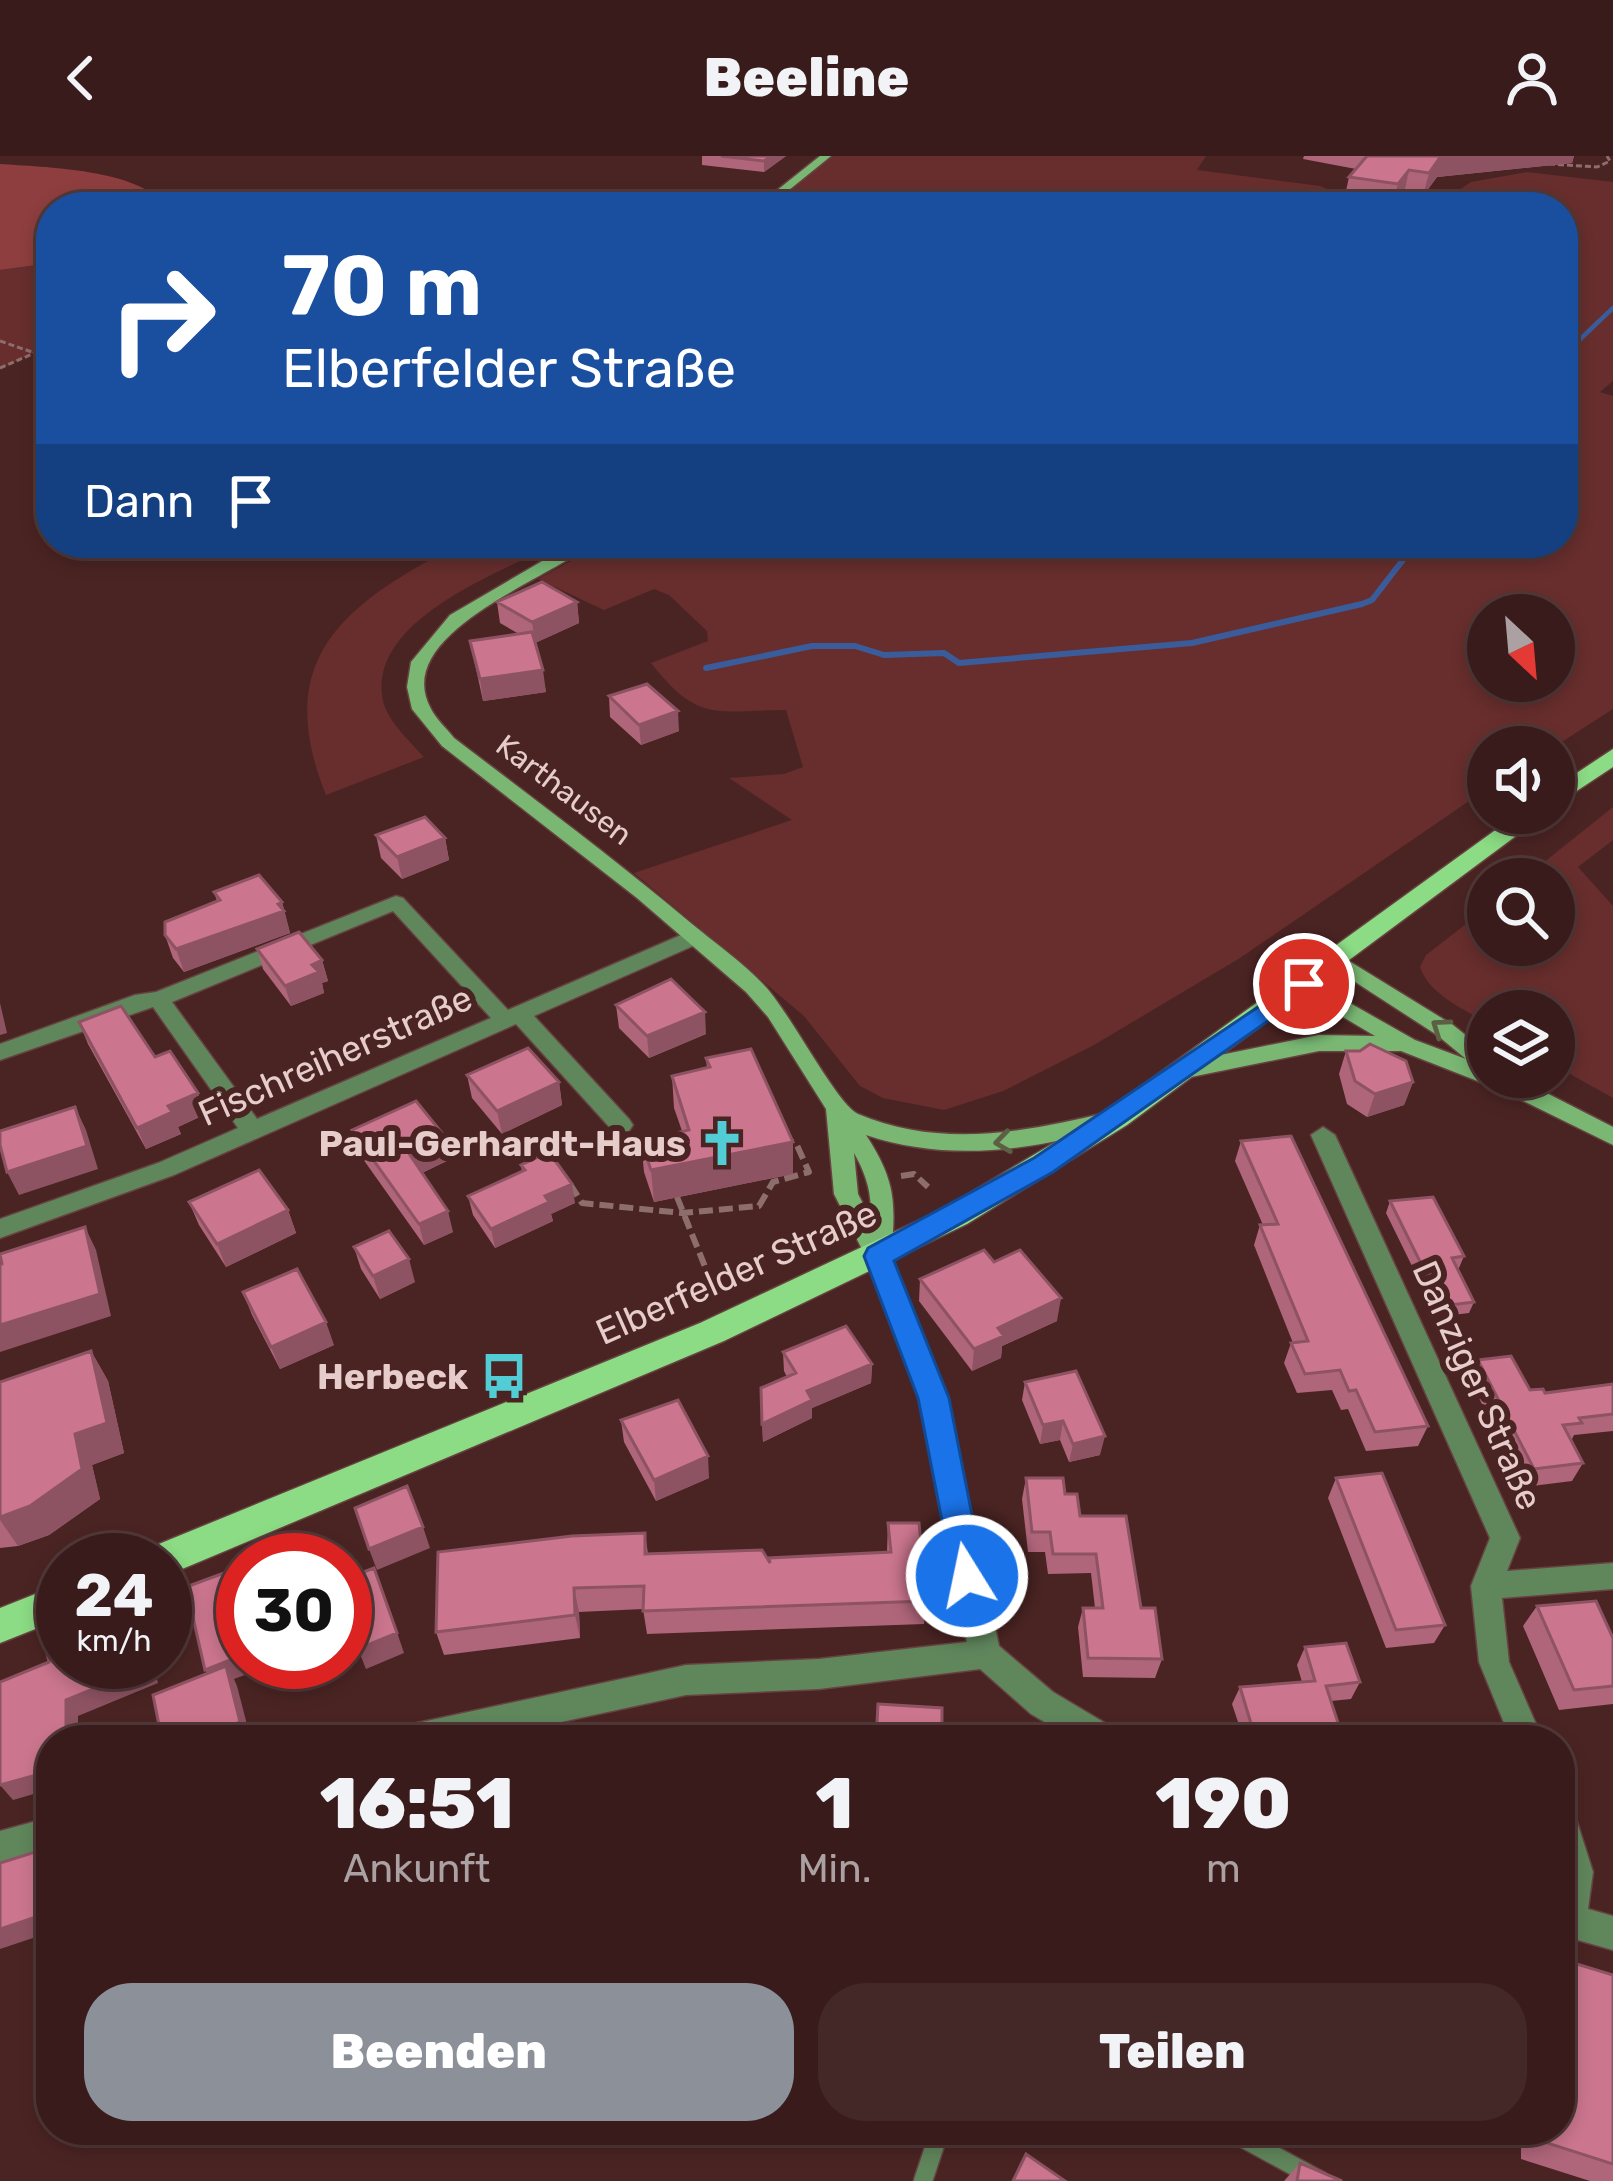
<!DOCTYPE html>
<html lang="de">
<head>
<meta charset="utf-8">
<style>
  body { margin:0; font-family:Rubik,sans-serif; background:#432827; color:#f1f3f6; height:100vh; display:flex; flex-direction:column; font-size:45px; white-space:nowrap }
  * { box-sizing:border-box; margin:0 }
  p { font-size:39px; color:#aba1a2 }
  .icon { flex:none; width:66px; height:66px; fill:none; stroke:currentColor; stroke-width:2; stroke-linecap:round; stroke-linejoin:round }
  .map { position:relative; flex:1; overflow:hidden }
  .details { position:absolute; left:36px; top:1569px; width:1539px; height:420px; display:flex; flex-direction:column; background:#381b1a; border-radius:48px; box-shadow:0 6px 18px #0003,0 0 0 3px #523939 }
  .details>* { flex:none }
  .guide { position:absolute; left:36px; top:36px; width:1542px; height:366px; border-radius:48px; box-shadow:0 6px 18px #0003,0 0 0 3px #523939; background:#1a4fa0; color:#fff; overflow:hidden }
  .needle { width:78px; rotate:154deg }
  .buttons { position:absolute; left:1467px; top:438px; display:grid; gap:24px }
  .buttons a { display:grid; place-items:center; width:108px; height:108px; border-radius:50%; background:#381b1a; box-shadow:0 6px 18px #0003,0 0 0 3px #523939; font-size:60px }
  .speed { position:absolute; left:36px; top:1377px; display:flex; gap:24px; font-size:60px; font-weight:700; text-align:center }
  .speed>* { display:grid; place-content:center; width:156px; height:156px; border-radius:50%; background:#381b1a; box-shadow:0 6px 18px #0003,0 0 0 3px #523939; line-height:1 }
  .speed small { font-size:30px; font-weight:400 }
  .speed .limit { border:18px solid #d22; background:#fff; color:#111 }
  .pin { position:absolute; display:grid; place-items:center; width:102px; height:102px; color:#fff; margin:-51px; border:6px solid #fff; border-radius:50%; box-shadow:0 3px 12px #0007 }
  .me { position:absolute; width:132px; margin:-66px; rotate:350deg; stroke-linejoin:round; filter:drop-shadow(0 0 9px #0008) }
  .turn { display:flex; align-items:center; gap:42px; height:252px; padding:0 48px; font-size:54px }
  .turn .icon { width:156px; height:156px; stroke-width:2.5 }
  .turn b { display:block; font-size:84px; line-height:102px }
  .then { display:flex; align-items:center; height:114px; padding:0 48px; background:#0003; gap:24px; font-size:45px }
  .eta { display:flex; justify-content:space-evenly; align-items:center; height:204px; text-align:center }
  .eta b { font-size:72px; font-weight:800; line-height:84px }
  .primary-button { display:flex; gap:24px; margin-top:auto; padding:24px 48px }
  .primary-button a { flex:1; height:138px; border-radius:48px; background:#8c9099; color:#fff; font-size:48px; font-weight:800; line-height:138px; text-align:center }
  .primary-button a+a { background:#432827; color:#f1f3f6 }
  header { display:flex; justify-content:space-between; align-items:center; height:156px; padding:0 48px; background:#381b1a; font-size:54px; font-weight:800 }
  .map>svg:first-child { display:block }
  .green { fill:#672e2d; fill-rule:evenodd }
  .forest { fill:#8e3e3e }
  .lines { fill:none; stroke-linecap:round; stroke-linejoin:round }
  .stream-far1 { stroke:#3b5c9b; stroke-width:4.5 }
  .stream { stroke:#3b5c9b; stroke-width:6 }
  .lane-casing { stroke:#664241; stroke-width:21 }
  .street-casing { stroke:#664241; stroke-width:3 }
  .secondary-casing { stroke:#664241; stroke-width:3 }
  .primary-casing { stroke:#664241; stroke-width:3 }
  .path-far1 { stroke:#8e6e6c; stroke-width:3; stroke-dasharray:6 3; stroke-linecap:butt }
  .path { stroke:#8e6e6c; stroke-width:6; stroke-dasharray:14 6; stroke-linecap:butt }
  .lane { stroke:#60865c; stroke-width:18 }
  .street { fill:#60865c; fill-rule:evenodd }
  .secondary { fill:#79b773; fill-rule:evenodd }
  .primary { fill:#8bdc84; fill-rule:evenodd }
  .wall { fill:#af657a }
  .shaded-wall { fill:#8e5363 }
  .building { fill:#cb768e; stroke:#8e5363; stroke-width:3 }
  .oneway { stroke:#5d5f43 }
  .route { fill:#1a73e8; stroke:#114b97; stroke-width:3 }
  .labels { text-anchor:middle; stroke-width:12; stroke-linejoin:round; paint-order:stroke }
  .far-street-label { font-size:30px; fill:#e6ccca; stroke:#4a2423 }
  .street-label { font-size:36px; fill:#e6ccca; stroke:#4a2423 }
  .poi-label { font-size:36px; font-weight:bold; fill:#e6ccca; stroke:#4a2423; text-anchor:end }
</style>
</head>
<body>
<header><svg class="icon" aria-label="back" viewBox="0 0 24 24"><path d="M15 5l-7 7 7 7"/></svg>Beeline<svg class="icon" aria-label="person" viewBox="0 0 24 24"><circle cx="12" cy="8" r="4"/><path d="M4 21q1-7 8-7t8 7"/></svg></header>
<div class="map">
<svg width="1613" height="2025" viewBox="0 0 1613 2025">
  <rect width="100%" height="100%" fill="#4a2423"/>
  <path class="green" d="M822,0H1206L1197,14L1320,30L1366,49L1386,51H762Z
    M1527,16L1613,26V225L1600,236L1613,240V553L1554,591H1488V632L1240,802L1094,889L1003,935L944,954L883,942L860,930L804,860L634,717L792,664L729,622L784,618L803,611L786,554C715,554 699,568 651,507L708,485L707,475L669,439L654,433L604,454L538,423L604,387H1563V51H1434L1471,26ZM1488,459H1554V525H1488Z
    M51,107V189L0,213V114Z
    M462,387H558C503,415 373,461 382,539C384,563 410,585 424,601L326,639C270,500 347,446 462,387Z
    M1613,651V684L1578,711L1613,750V942L1554,909V855H1488V868C1465,853 1429,839 1420,811L1426,799L1488,751V789H1554V723H1523Z"/>
  <path class="forest" d="M0,8C42,11 143,13 165,51H51V107L0,114Z"/>
  <g class="lines">
    <path class="stream-far1" d="M1565,225L1573,190L1613,152"/>
    <path class="stream" d="M1563,232L1565,222
      M706,512L812,490H855L884,499L944,497L959,507L1192,487L1362,448L1372,444L1416,387"/>
    <defs>
      <path id="lane" d="M1228,1974L1321,2025
        M923,2025L940,1974"/>
      <path id="street" d="M396,740L403,742L508,854L688,776H702L705,781L702,786L534,860L629,963L633,969L629,975H613L516,868L174,1019L0,1082V1063L158,1007L238,972L153,851L0,904V888L135,839L156,836ZM393,755L491,862L257,963L172,846Z
        M1323,971L1335,979L1520,1382L1507,1415L1613,1407V1433L1502,1442L1509,1506L1543,1584H1511L1479,1506L1471,1430L1490,1382L1311,979Z
        M878,1090L887,1093L891,1100L947,1242L999,1490L1053,1536L1115,1573L1120,1584H1075L1031,1558L980,1513L819,1533L686,1539L478,1584H392L397,1573L408,1569L686,1509L819,1503L967,1486L919,1242L865,1100L869,1093Z
        M1560,1646L1572,1650L1593,1716L1588,1753L1613,1760V1794L1560,1779Z
        M51,1661V1695L0,1709V1675Z"/>
      <path id="secondary" d="M820,0H831L768,51H756Z
        M573,387H592C551,423 389,477 431,553C436,563 447,573 454,582C534,643 615,703 692,768C715,787 741,805 762,827C788,852 836,948 858,958C940,993 1026,976 1109,956L1121,964L1117,970C1034,994 950,1007 866,979C896,1025 896,1047 891,1100L887,1107H869L834,1038L826,953L768,861L746,836L637,742L442,590L412,553L407,531L411,506L450,459ZM854,997C865,1016 873,1038 870,1061L858,1038Z
        M1336,797L1453,869L1488,897V921L1519,923L1613,971V989L1503,935L1401,895H1319L1186,922L1178,920L1175,914L1178,908L1186,906L1319,879L1375,880L1296,833L1293,828L1304,821L1415,884L1466,903L1437,879L1329,809L1325,804L1329,799Z"/>
      <path id="primary" d="M1613,593V611L1554,650V632Z
        M1519,657H1547L1127,969L967,1068L724,1185L175,1416L165,1419V1404H144L149,1392L700,1167L945,1052L1107,955Z
        M63,1427V1462L0,1487V1452Z"/>
    </defs>
    <use href="#lane" class="lane-casing"/>
    <use href="#street" class="street-casing"/>
    <use href="#secondary" class="secondary-casing"/>
    <use href="#primary" class="primary-casing"/>
    <path class="path-far1" d="M1549,8L1597,11L1610,5L1607,0
      M0,185L32,196
      M0,212L51,190"/>
    <path class="path" d="M901,1020L914,1018L928,1031
      M570,1028L582,1047L682,1057L759,1050L773,1026L809,1016L796,987L789,985
      M677,1041L712,1128"/>
    <use href="#lane" class="lane"/>
    <use href="#street" class="street"/>
    <use href="#secondary" class="secondary"/>
    <use href="#primary" class="primary"/>
  </g>
  <path class="wall" d="M702,0H786L764,16L702,9Z
    M1304,0H1574L1572,7L1437,21L1423,40L1404,38L1393,51L1344,44L1349,21L1356,13L1303,3Z
    M497,446H577L579,467L535,487L546,536L483,545L470,485L519,478L500,467Z
    M609,540L679,575L641,589L610,561Z
    M376,679L445,682L449,704L402,723L381,702Z
    M214,736L282,746L290,777L184,816L173,802L165,779L217,745Z
    M257,793L322,804L328,825L322,827L324,837L291,850L263,813Z
    M616,849L706,878L649,902L619,872Z
    M79,866L155,901L198,937L206,958L178,971L181,978L146,993L88,888Z
    M1346,895L1413,926L1404,949L1367,961L1347,948L1339,918Z
    M706,902L793,986V1018L654,1046L644,1016L641,985L682,975L674,952L672,920L707,912Z
    M467,919L559,926L562,949L502,978L472,942Z
    M352,974L451,1003L422,1017L453,1076L424,1089L358,996Z
    M1241,985L1428,1270L1418,1290L1366,1295L1348,1253L1341,1254L1332,1234L1297,1237L1284,1207L1291,1187H1293L1254,1089L1260,1069H1263L1235,1005Z
    M521,1009L575,1047L551,1058L553,1065L495,1092L473,1059L468,1040L522,1016Z
    M1390,1045L1464,1100L1459,1112H1457L1474,1146L1469,1157L1437,1161L1386,1057Z
    M189,1046L288,1054L296,1077L226,1111L199,1069Z
    M354,1091L415,1126L380,1143L361,1113Z
    M994,1106L1057,1165L1002,1190L1001,1202L972,1215L919,1145L920,1123Z
    M243,1136L334,1189L280,1213L252,1159Z
    M91,1195L108,1225L124,1297L92,1309L100,1343L49,1379L18,1390L0,1392V1226Z
    M783,1196L872,1208L871,1227L812,1252V1262L763,1286L761,1232L787,1221L784,1215Z
    M1478,1204L1530,1234L1545,1237L1613,1228V1275L1574,1279L1571,1285L1583,1307L1572,1325L1523,1331L1469,1222Z
    M1025,1226L1100,1299L1069,1306L1060,1284L1040,1288L1022,1244Z
    M621,1264L709,1322L656,1345L624,1286Z
    M1026,1322L1065,1338L1141,1452L1162,1503L1155,1522L1083,1521L1078,1471L1083,1452H1095L1091,1417L1048,1418L1045,1396H1028L1022,1343Z
    M1336,1322L1445,1469L1434,1487L1386,1492L1328,1342Z
    M888,1367L927,1445L924,1468L647,1478L643,1453L579,1456L580,1482L444,1499L436,1476L645,1377L648,1398L770,1407L887,1396Z
    M1537,1450L1613,1482V1548L1559,1554L1523,1470Z
    M1305,1491L1360,1526L1351,1543L1331,1545L1343,1582L1342,1584H1244L1232,1548L1240,1531L1302,1526L1297,1509Z
    M1567,1805L1613,1819V2025H1590L1521,2003V1974H1560V1812Z
    M1105,1974H1130L1124,1983Z
    M1300,2007L1342,2025H1284Z"/>
  <path class="shaded-wall" d="M771,0H786L764,16V5Z
    M1441,0H1574L1572,7L1437,21L1423,40L1429,17Z
    M1409,14L1404,38L1392,51L1398,28Z
    M577,446L579,467L535,487L532,466Z
    M543,514L546,536L483,545L480,523Z
    M678,555L679,575L641,589L639,569Z
    M445,682L449,704L402,723L397,701Z
    M282,746L290,777L184,816L176,793Z
    M322,804L328,825L322,827L324,837L291,850L285,830L312,809Z
    M0,847L7,877L0,879Z
    M705,856L706,878L649,902L647,880Z
    M559,926L562,949L502,978L497,955Z
    M1413,926L1404,949L1367,961L1375,938Z
    M198,937L206,958L178,971L181,978L146,993L137,972L168,950Z
    M75,951L86,974L98,1013L19,1039L7,1016Z
    M446,982L451,1003L415,1020L410,999Z
    M793,986V1018L654,1046L651,1014Z
    M572,1028L575,1047L551,1058L553,1065L495,1092L491,1073L545,1040Z
    M288,1054L296,1077L226,1111L217,1088Z
    M448,1055L453,1076L424,1089L419,1068Z
    M85,1071L96,1094L111,1160L0,1196V1169Z
    M409,1103L415,1126L380,1143L373,1120Z
    M1061,1142L1057,1165L1002,1190L1001,1202L972,1215L974,1193L998,1172Z
    M326,1166L334,1189L280,1213L271,1191Z
    M91,1195L108,1225L124,1297L92,1309L100,1343L49,1379L18,1390L0,1364V1361L75,1278Z
    M872,1208L871,1227L812,1252V1262L763,1286L762,1268L807,1235Z
    M1063,1265L1060,1284L1040,1288L1043,1269Z
    M1105,1280L1100,1299L1069,1306L1073,1288Z
    M708,1300L709,1322L656,1345L654,1324Z
    M423,1371L430,1392L377,1414L369,1393Z
    M382,1432L404,1497L366,1513L358,1493Z
    M574,1432L579,1456L580,1482L575,1459Z
    M243,1461V1494L236,1464Z
    M243,1499V1506H251L253,1516L234,1523L237,1530L251,1584H193L215,1531L205,1514Z
    M146,1506H152L158,1527L78,1560V1584H66V1544Z
    M51,1615V1633L13,1644L0,1629Z
    M51,1756V1776L0,1793V1773Z"/>
  <path class="building" d="M721,0H771L764,5Z
    M1367,0H1441L1429,17L1409,14L1398,28L1349,21Z
    M542,426L577,446L532,466L497,446Z
    M532,476L543,514L480,523L470,485Z
    M647,528L678,555L639,569L609,540Z
    M425,661L445,682L397,701L376,679Z
    M259,719L282,746L278,748L284,755L176,793L165,779V766L220,744L214,736Z
    M299,776L322,804L312,809L319,816L285,830L257,793Z
    M671,823L705,856L647,880L616,849Z
    M121,850L155,901L170,895L198,937L168,950L172,956L137,972L79,866Z
    M1370,888L1406,905L1413,926L1375,938L1355,925L1346,895H1360Z
    M528,892L559,926L497,955L467,919Z
    M751,893L793,986L651,1014L641,985L689,974L672,920L710,911L706,902Z
    M416,945L446,982L410,999L448,1055L419,1068L352,974Z
    M75,951L87,990L7,1016L0,989V975Z
    M1291,980L1428,1270L1375,1276L1356,1234L1349,1235L1340,1214L1305,1218L1291,1187L1308,1185L1260,1069L1278,1068L1241,985Z
    M549,996L572,1028L545,1040L549,1046L491,1073L468,1040L525,1014L521,1009Z
    M259,1014L288,1054L217,1088L189,1046Z
    M1433,1041L1464,1100L1452,1102L1474,1146L1442,1150L1390,1045Z
    M85,1071L100,1138L0,1169V1109L2,1108L0,1098Z
    M389,1075L409,1103L373,1120L354,1091Z
    M984,1094L994,1106L1020,1094L1061,1142L998,1172L1004,1180L974,1193L920,1123Z
    M297,1113L326,1166L271,1191L243,1136Z
    M846,1170L872,1208L807,1235L812,1244L762,1268L761,1232L796,1217L783,1196Z
    M91,1195L107,1267L75,1278L82,1313L30,1350L0,1361V1226Z
    M1511,1200L1530,1234L1543,1233L1545,1237L1613,1228V1258L1579,1262L1582,1267L1563,1269L1583,1307L1534,1313L1478,1204Z
    M1076,1215L1105,1280L1073,1288L1063,1265L1043,1269L1025,1226Z
    M678,1244L708,1300L654,1324L621,1264Z
    M1382,1317L1445,1469L1396,1474L1336,1322Z
    M1026,1322H1063L1065,1338H1077L1080,1360H1126L1141,1452H1155L1162,1503L1088,1502L1083,1452H1103L1096,1398H1053L1050,1376H1032Z
    M407,1330L423,1371L369,1393L355,1352Z
    M888,1367H919L927,1445L643,1455L644,1430L574,1432L575,1459L436,1476L438,1396L572,1380L645,1377V1398L762,1394L770,1407L769,1402L891,1396Z
    M374,1412L397,1477L358,1493L345,1453V1423Z
    M224,1417L228,1431L243,1426V1461L236,1464L243,1499L205,1514L186,1431Z
    M1596,1445L1613,1482V1530L1574,1534L1537,1450Z
    M63,1477V1506H146L147,1511L66,1544V1584H51V1615L0,1629V1526L49,1506L44,1484Z
    M1346,1487L1360,1526L1326,1530L1343,1582L1256,1584L1240,1531L1315,1525L1305,1491Z
    M226,1510L240,1566L193,1584H162L153,1539Z
    M878,1548L942,1552V1584H876Z
    M585,1577L694,1581V1584H584Z
    M51,1691V1756L0,1773V1707Z
    M1567,1805L1613,1819V2008L1544,1986V1974H1560V1893L1565,1895Z
    M1026,1998L1065,2025H1013Z
    M1300,2007L1342,2025H1297Z"/>
  <defs><path id="oneway-chevron" d="M-2-3.5L2.5 0L-2 3.5" fill="none" stroke-width="1.6" stroke-linecap="round" stroke-linejoin="round" transform="scale(3)"/></defs>
  <g class="oneway">
    <use href="#oneway-chevron" transform="translate(1440 871) rotate(-145)"/>
    <use href="#oneway-chevron" transform="translate(1003 986) rotate(172)"/>
  </g>
  <path class="route" d="M1304,820L1312,823V834L1053,1016L894,1105L949,1242L984,1420L979,1431L967,1435L955,1431L918,1242L864,1100L868,1092L1034,1002Z"/>
  <defs>
    <symbol id="church-bare" viewBox="-9 -9 18 18"><path d="M-1.2-6h2.4v3.5h3.3v2.4h-3.3V6h-2.4V-.1h-3.3v-2.4h3.3Z" fill="#52ccd5" stroke="#4a2423" stroke-width="2.5" paint-order="stroke"/></symbol>
    <symbol id="bus-bare" viewBox="-9 -9 18 18"><path d="M-5-6H5V4H4V6H2V4H-2V6H-4V4H-5ZM-3.5-4V0h7V-4ZM-3.5 1.2v1.5H-2V1.2ZM2 1.2v1.5H3.5V1.2Z" fill="#52ccd5" stroke="#4a2423" stroke-width="2.5" paint-order="stroke"/></symbol>
  </defs>
  <g fill-rule="evenodd">
    <use href="#church-bare" x="689" y="954" width="66" height="66"/>
    <use href="#bus-bare" x="471" y="1187" width="66" height="66"/>
  </g>
  <g class="labels">
    <g class="far-street-label">
      <text transform="translate(564 634) rotate(37)" y="10">Karthausen</text>
    </g>
    <g class="street-label">
      <text transform="translate(335 899) rotate(-24)" y="13">Fischreiherstraße</text>
      <text transform="translate(736 1116) rotate(-24)" y="13">Elberfelder Straße</text>
      <text transform="translate(1478 1229) rotate(66)" y="13">Danziger Straße</text>
    </g>
    <g class="poi-label">
      <text x="686" y="1000">Paul-Gerhardt-Haus</text>
      <text x="468" y="1233">Herbeck</text>
    </g>
  </g>
</svg>
<div class="buttons">
<a><svg class="needle" viewBox="-14 -14 28 28"><path d="M0-13l5 13h-10z" fill="#e53935"/><path d="M0 13l5-13h-10z" fill="#aba1a2"/></svg></a>
<a><svg class="icon" aria-label="sound" viewBox="0 0 24 24"><path d="M4 9h4l5-4v14l-5-4H4zM17 9q2 3 0 6"/></svg></a>
<a><svg class="icon" aria-label="search" viewBox="0 0 24 24"><circle cx="10" cy="10" r="6"/><path d="M15 15l6 6"/></svg></a>
<a><svg class="icon" aria-label="layers" viewBox="0 0 24 24"><path d="M12 4l9 5-9 5-9-5zM3 14l9 5 9-5"/></svg></a>
</div>
<div class="speed"><div>24<small>km/h</small></div><div class="limit">30</div></div>
<div class="pin" style="left:1304px;top:828px;background:#d93025"><svg class="icon" aria-label="arrive" viewBox="0 0 24 24"><path d="M6 21V4h12l-3 4 3 4H6"/></svg></div>
<svg class="me" style="left:967px;top:1420px" viewBox="-20 -20 40 40"><circle r="17" fill="#1a73e8" stroke="#fff" stroke-width="3"/><path d="M0-11L8 9 0 5-8 9z" fill="#fff"/></svg>
<div class="guide">
<div class="turn"><svg class="icon" aria-label="right" viewBox="0 0 24 24"><path d="M7 20v-9h11M14 6l5 5-5 5"/></svg><div><b>70 m</b>Elberfelder Straße</div></div>
<div class="then">Dann<svg class="icon" aria-label="arrive" viewBox="0 0 24 24"><path d="M6 21V4h12l-3 4 3 4H6"/></svg></div>
</div>
<section class="details">
<div class="eta">
<div><b>16:51</b><p>Ankunft</p></div>
<div><b>1</b><p>Min.</p></div>
<div><b>190</b><p>m</p></div>
</div>
<div class="primary-button"><a>Beenden</a><a>Teilen</a></div>
</section>
</div>
</body>
</html>
